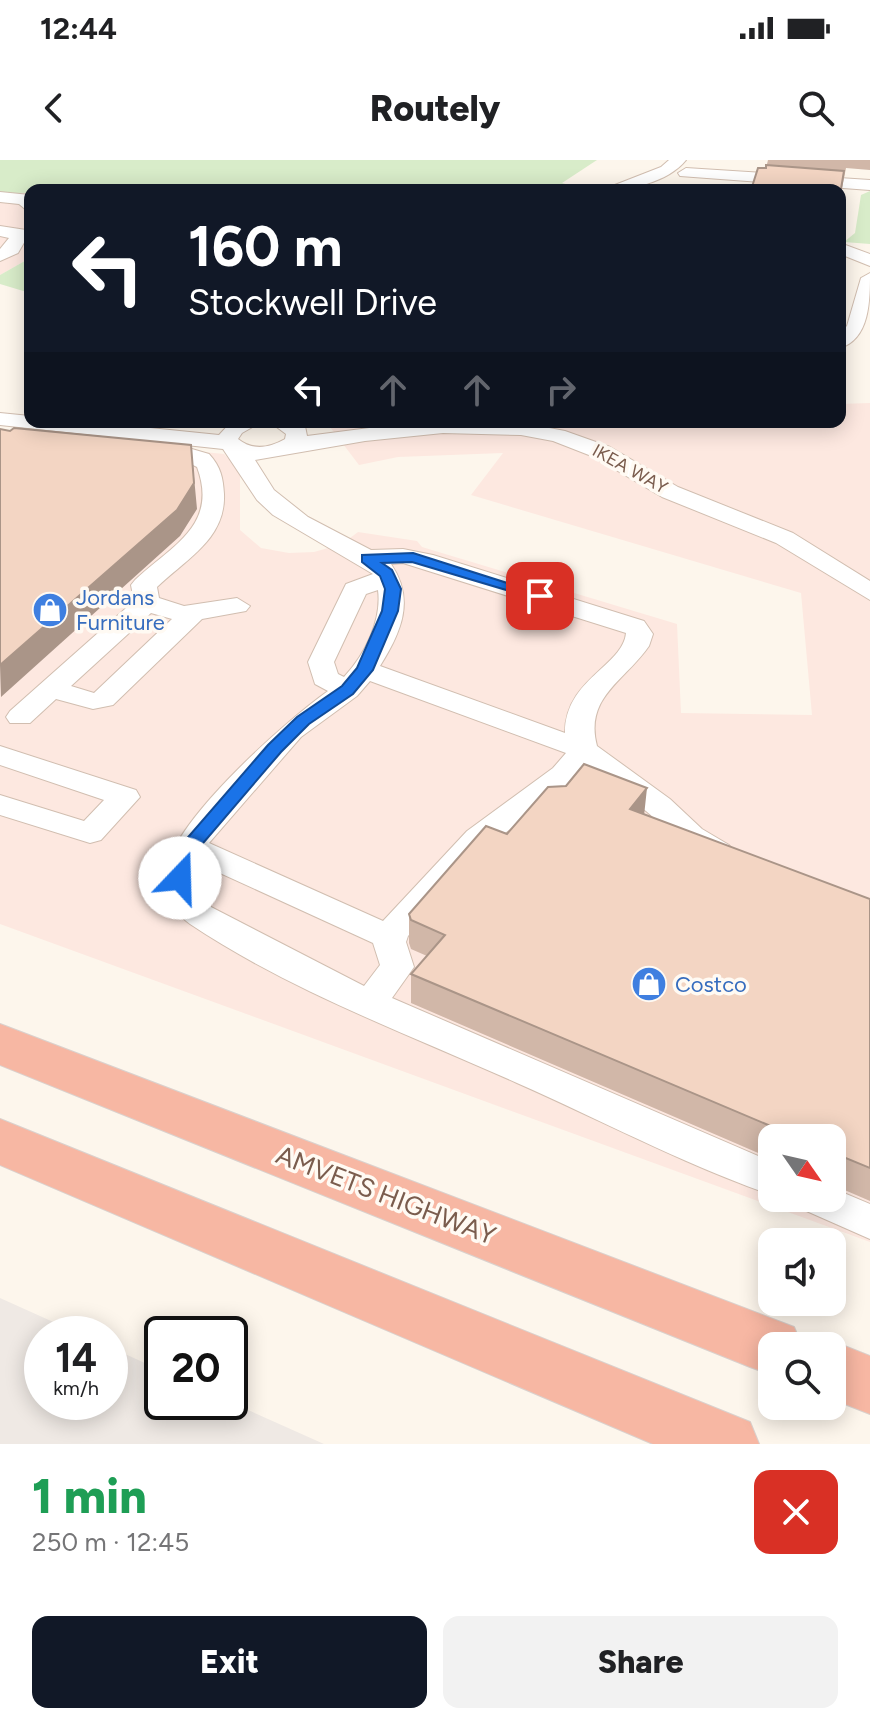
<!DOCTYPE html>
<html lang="en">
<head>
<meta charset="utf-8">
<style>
  body { margin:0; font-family:Figtree,sans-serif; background:#f2f2f2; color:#202124; height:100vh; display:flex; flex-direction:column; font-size:30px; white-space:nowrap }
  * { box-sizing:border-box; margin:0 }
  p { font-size:26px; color:#757577 }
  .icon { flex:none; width:44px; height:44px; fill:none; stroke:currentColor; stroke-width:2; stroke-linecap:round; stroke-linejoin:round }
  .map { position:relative; height:1284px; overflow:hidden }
  .side { display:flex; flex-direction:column; background:#fff; flex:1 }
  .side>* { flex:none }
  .guide { position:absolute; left:24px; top:24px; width:822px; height:244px; border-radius:16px; box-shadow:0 4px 20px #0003; background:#111827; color:#fff; overflow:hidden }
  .needle { width:52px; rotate:124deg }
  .fabs { position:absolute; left:758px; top:964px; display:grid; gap:16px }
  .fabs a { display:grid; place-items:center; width:88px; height:88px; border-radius:16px; background:#fff; box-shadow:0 4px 20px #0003; font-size:40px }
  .speed { position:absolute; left:24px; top:1156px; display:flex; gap:16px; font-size:40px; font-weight:700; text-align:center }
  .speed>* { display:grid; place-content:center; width:104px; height:104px; border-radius:50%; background:#fff; box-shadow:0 4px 20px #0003; line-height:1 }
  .speed small { font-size:20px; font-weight:400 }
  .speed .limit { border:4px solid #111; border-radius:12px; background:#fff; color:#111 }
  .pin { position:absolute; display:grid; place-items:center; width:68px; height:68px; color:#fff; margin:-34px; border-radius:16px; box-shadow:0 4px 12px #0006 }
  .me { position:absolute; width:88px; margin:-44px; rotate:21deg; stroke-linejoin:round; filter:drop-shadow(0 0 6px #0008) }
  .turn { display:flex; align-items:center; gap:28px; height:168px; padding:0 32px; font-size:36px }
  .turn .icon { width:104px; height:104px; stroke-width:2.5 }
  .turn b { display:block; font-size:56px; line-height:68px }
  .lanes { display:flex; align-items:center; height:76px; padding:0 32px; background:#0003; justify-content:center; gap:40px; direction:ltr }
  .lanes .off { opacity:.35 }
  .round { display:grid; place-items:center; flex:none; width:84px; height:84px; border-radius:16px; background:#f2f2f2 }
  .summary { display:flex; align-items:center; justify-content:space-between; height:136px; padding:0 32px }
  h1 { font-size:48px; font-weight:800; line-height:60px; color:#1e9e55 }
  .cta { display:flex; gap:16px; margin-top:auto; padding:16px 32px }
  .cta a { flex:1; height:92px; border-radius:16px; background:#111827; color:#fff; font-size:32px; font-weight:800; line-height:92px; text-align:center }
  .cta a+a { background:#f2f2f2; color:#202124 }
  .status { display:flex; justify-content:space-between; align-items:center; height:56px; padding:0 40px; background:#fff; direction:ltr }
  .status svg { height:22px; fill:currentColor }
  header { display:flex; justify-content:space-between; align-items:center; height:104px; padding:0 32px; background:#fff; font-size:36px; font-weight:800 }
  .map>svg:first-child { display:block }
  .commercial { fill:#fde8e0; fill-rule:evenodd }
  .industrial { fill:#efe9e4 }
  .green { fill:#d8ecc9 }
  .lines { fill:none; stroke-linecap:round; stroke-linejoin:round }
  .minor-casing { stroke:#d1beb0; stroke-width:2 }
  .highway-casing { stroke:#dad1cd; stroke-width:2 }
  .minor { fill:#fff; fill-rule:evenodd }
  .highway { fill:#f7b7a3; fill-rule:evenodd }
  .wall { fill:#d1b7a8 }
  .shaded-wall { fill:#aa9588 }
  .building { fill:#f3d5c3; stroke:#aa9588; stroke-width:2 }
  .route { fill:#1a73e8; stroke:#114b97; stroke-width:2 }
  .labels { text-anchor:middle; stroke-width:7; stroke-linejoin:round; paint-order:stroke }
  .far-street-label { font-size:18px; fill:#7a5c4d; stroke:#fffaf3 }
  .shop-label { font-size:22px; fill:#366cbe; stroke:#fffaf3; text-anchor:start }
  .near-street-label { font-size:26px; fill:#7a5c4d; stroke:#fffaf3 }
</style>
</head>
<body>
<div class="status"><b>12:44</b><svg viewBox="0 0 49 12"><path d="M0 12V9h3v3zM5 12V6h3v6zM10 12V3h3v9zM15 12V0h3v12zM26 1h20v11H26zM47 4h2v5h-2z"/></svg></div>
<header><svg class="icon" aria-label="back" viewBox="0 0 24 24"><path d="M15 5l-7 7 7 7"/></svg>Routely<svg class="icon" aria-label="search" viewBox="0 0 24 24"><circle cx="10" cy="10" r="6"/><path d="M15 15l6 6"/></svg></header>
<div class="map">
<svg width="870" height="1284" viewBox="0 0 870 1284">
  <rect width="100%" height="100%" fill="#fdf6ec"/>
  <path class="commercial" d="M30,32V98L0,115V33Z
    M870,243V1082L0,764V272L224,294L240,311V370L261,388L289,393L314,392L342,384L358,372L417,381L422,387L677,464L681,553L812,555L801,433L471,335L503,293L398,297L359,305L327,263L840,262V244ZM772,978H832V1038H772Z"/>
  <path class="industrial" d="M0,1138L80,1174H42V1242H110V1187L162,1211V1242H230L324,1284H0Z"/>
  <path class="green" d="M0,0H597L562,23L586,30L0,33Z
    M870,31V84L844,82L855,73L861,35Z
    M30,98V133L0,124V115Z"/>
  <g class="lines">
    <defs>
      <path id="minor" d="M669,0H686C667,23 630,30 602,30L661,7Z
        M686,8L870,20V30L680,16L678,13Z
        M0,32L30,35V53L19,44L0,42Z
        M0,66L26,70L29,74L18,93L0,101V89L9,78L0,76Z
        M840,83L870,94V106L840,94Z
        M870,113C870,140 870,179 840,188V172L847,166L861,118Z
        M0,253L30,256V262H91L219,275L231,262H261L242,273L238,279C253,291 269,288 285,279L286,274L270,262H297L305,266L307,276L416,262H518L565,271L610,287L678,327L793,373L870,421V440L776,383L662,337L594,297L553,281L521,275L443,273L365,281L255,300L274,330L308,357L371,390L403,389L433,395L644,461L653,474L649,486C625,521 584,537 597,586L670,639L702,669L729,685L734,692L729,699C696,709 669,670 646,651C627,636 606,621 586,606L573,622L489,685L408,776L406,782L414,807L392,838L772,1002V1035C685,1005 601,960 517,923C408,874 290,831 190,764C178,756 168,738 165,724C156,674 288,559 328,531L315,524L308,502L346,424L373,414L273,355L257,340L223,289L0,265ZM403,403L626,473C623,506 565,519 565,573L380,506C402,471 415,439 391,404ZM378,430C382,460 365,495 344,517L338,514L334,502L366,434ZM370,521L566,593L553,608L467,671L383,761L209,683L301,577L357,536ZM198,703L373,783L380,805L364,826L211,747L198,727Z
        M153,286L185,287L209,294C221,307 223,318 224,334C226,379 186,399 157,427L159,438L184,446L237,438L250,446L246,451L202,459L113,545L93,549L56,539L30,563H10L6,557L10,551L134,441L131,425L135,420C171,386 219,366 197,307L185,301L145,298L142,293L145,288ZM151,453L172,459L94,533L71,526Z
        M0,586L136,630L140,637L101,680L90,683L0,655V635L84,661L104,640L0,605Z
        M832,1028L870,1044V1079L802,1049L797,1038H832Z"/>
      <path id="highway" d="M0,864L794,1167L802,1186H772V1215L750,1207L0,905Z
        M0,959L750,1262L759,1284H653L0,1005Z
        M832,1181L870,1196V1254L832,1239V1186H820Z"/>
    </defs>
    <use href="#minor" class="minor-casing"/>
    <use href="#highway" class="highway-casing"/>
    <use href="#minor" class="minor"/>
    <use href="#highway" class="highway"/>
  </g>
  <path class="wall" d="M768,0H870V10L846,8L840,38L766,8Z
    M644,655L870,739V1041L833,1025L832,1027V978H772V999L411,843V814L427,796L411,789L409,783V754L507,674Z"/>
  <path class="shaded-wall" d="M191,285L197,349L180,376L1,537L0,505Z
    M647,628L644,656L630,649Z
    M841,996L833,1025L832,1027V1021L837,1004Z"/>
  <path class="building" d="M766,5L844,11L840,35V30H751L758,8H766Z
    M14,268L191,285L194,323L177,350L0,505V269L10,271Z
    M584,604L647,628L630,649L870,739V1008L841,996L837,1004L832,1002V978H781L780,970L411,814L445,775L411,760L409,754L486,666L507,674L548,627L566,626Z"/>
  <path class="route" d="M413,393L548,436L540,440L412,402L382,403L392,410L401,429L398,451L373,510L353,534L309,564L281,592L198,689L187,723H173L171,718L183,683L268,585L297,557L342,526L357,508L382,451L385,429L380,416L362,402V395Z"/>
  <defs>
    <symbol id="shop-disc" viewBox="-11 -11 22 22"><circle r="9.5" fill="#3f7fe0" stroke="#fffaf3"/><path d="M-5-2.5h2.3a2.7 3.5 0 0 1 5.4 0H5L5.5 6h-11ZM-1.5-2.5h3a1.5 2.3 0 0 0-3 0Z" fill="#fff"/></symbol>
  </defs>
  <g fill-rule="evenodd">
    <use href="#shop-disc" x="30" y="430" width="40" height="40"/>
    <use href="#shop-disc" x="629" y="804" width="40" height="40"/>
  </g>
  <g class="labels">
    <g class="far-street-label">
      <text transform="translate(630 309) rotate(29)" y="6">IKEA WAY</text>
    </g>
    <g class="shop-label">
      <text x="76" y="445">Jordans<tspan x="76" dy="25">Furniture</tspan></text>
      <text x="675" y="832">Costco</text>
    </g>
    <g class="near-street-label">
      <text transform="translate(386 1035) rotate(21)" y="9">AMVETS HIGHWAY</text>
    </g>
  </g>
</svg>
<div class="fabs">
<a><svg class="needle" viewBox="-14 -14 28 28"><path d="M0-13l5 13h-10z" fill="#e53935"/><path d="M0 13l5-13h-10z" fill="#757577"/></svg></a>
<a><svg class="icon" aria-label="sound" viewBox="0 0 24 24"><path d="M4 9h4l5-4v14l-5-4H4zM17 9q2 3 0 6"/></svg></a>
<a><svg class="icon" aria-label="search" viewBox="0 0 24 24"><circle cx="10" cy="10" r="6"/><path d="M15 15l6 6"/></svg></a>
</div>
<div class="speed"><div>14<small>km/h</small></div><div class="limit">20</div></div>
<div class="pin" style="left:540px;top:436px;background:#d93025"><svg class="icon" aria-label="arrive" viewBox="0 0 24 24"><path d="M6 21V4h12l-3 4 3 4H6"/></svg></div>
<svg class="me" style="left:180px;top:718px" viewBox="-20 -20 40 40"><circle r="19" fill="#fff"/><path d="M0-13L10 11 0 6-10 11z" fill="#1a73e8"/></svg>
<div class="guide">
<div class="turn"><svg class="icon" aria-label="left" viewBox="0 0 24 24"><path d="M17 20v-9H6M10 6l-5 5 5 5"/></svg><div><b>160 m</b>Stockwell Drive</div></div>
<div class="lanes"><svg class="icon" aria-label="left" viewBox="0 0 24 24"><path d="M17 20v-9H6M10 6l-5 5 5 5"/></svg><svg class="icon off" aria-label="ahead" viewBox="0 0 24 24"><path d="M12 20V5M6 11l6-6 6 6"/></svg><svg class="icon off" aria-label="ahead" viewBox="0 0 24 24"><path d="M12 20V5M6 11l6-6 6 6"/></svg><svg class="icon off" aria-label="right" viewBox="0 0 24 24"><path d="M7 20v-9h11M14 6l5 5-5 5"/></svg></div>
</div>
</div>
<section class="side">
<div class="summary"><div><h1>1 min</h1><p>250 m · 12:45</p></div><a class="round" style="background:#d93025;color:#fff"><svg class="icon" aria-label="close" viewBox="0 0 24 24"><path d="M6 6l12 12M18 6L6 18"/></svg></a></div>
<div class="cta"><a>Exit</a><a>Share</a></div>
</section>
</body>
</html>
